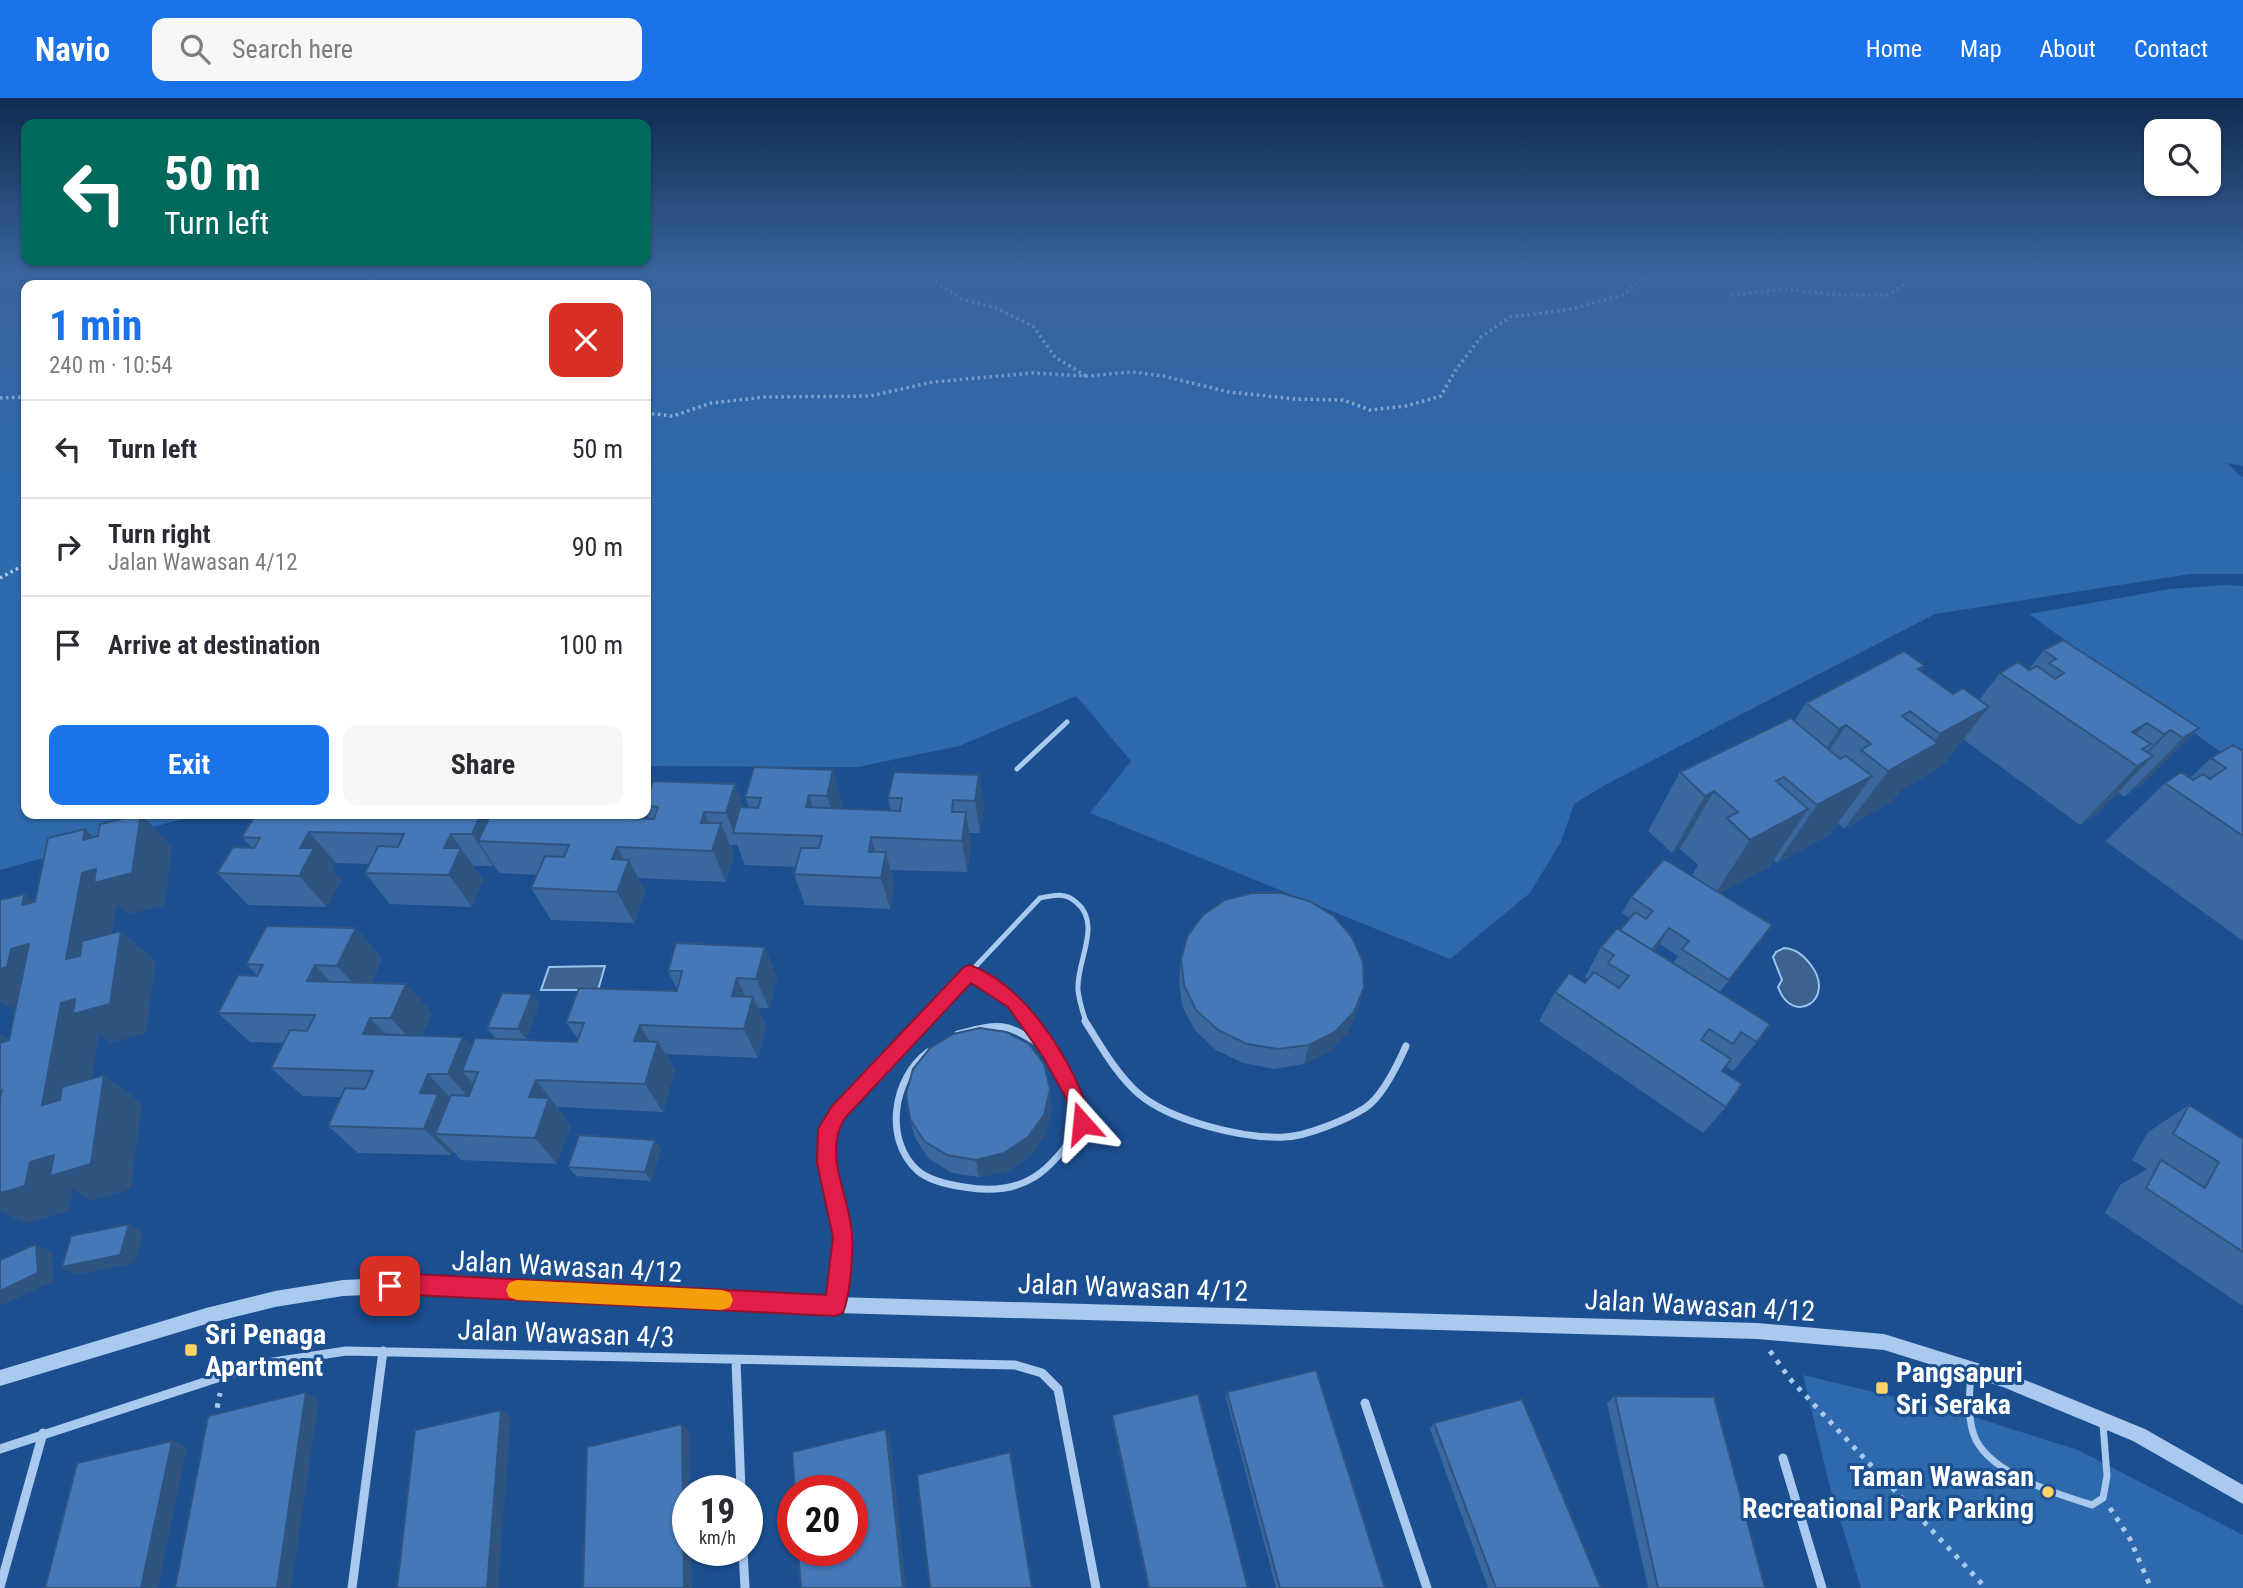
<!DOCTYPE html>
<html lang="en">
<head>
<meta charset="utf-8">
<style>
  body { margin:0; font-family:"Roboto Condensed",sans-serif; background:#f7f7f7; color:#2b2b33; height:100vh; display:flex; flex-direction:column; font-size:26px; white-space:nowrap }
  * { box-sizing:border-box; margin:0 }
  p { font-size:23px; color:#7c7c81 }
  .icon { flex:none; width:38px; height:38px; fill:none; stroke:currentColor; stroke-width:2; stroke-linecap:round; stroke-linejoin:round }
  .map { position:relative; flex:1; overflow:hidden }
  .details { position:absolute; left:21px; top:182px; width:630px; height:539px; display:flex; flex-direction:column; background:#fff; border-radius:14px; box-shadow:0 2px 5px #0004 }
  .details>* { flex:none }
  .hud { position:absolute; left:21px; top:21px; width:630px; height:147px; border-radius:14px; box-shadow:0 2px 5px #0004; background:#00695c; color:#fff; overflow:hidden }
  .fabs { position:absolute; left:2144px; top:21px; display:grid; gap:14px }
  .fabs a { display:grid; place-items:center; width:77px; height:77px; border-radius:14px; background:#fff; box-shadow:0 2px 5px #0004; font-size:35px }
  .speed { position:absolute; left:672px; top:1377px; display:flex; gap:14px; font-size:35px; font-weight:700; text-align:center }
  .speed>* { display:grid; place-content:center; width:91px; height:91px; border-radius:50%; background:#fff; box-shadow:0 2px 5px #0004; line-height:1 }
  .speed small { font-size:18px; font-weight:400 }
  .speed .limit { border:10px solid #d22; background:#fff; color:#111 }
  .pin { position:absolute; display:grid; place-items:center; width:60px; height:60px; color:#fff; margin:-30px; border-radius:14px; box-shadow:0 4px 10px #0006 }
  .me { position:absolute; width:77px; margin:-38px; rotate:342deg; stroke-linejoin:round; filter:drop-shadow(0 0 5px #0008) }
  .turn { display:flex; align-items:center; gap:24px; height:147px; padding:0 28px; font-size:32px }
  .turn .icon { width:91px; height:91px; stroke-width:2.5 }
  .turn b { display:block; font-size:49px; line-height:60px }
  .round { display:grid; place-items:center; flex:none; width:74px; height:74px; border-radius:14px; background:#f7f7f7 }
  .summary { display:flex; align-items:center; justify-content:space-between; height:119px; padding:0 28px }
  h1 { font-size:42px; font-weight:700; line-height:52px; color:#1a73e8 }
  .action { display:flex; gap:14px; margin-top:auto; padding:14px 28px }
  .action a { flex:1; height:80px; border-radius:14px; background:#1a73e8; color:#fff; font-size:28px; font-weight:700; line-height:80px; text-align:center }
  .action a+a { background:#f7f7f7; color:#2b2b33 }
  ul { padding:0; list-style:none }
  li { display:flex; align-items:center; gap:21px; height:98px; padding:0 28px; border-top:2px solid #e1e1e2 }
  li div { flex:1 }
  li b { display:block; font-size:26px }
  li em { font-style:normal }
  header { display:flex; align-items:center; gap:42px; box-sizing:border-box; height:98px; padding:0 35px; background:#1a73e8; color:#fff }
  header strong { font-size:33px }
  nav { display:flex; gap:38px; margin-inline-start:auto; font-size:24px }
  .search { width:490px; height:63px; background:#f7f7f7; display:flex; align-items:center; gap:18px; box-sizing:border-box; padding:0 24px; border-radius:14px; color:#7c7c81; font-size:26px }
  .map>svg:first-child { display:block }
  .green { fill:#2e69ad }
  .water { fill:#3c6290; stroke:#9cc4f0; stroke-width:2 }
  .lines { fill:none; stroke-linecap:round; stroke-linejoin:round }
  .path-far1 { stroke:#a9c9ee; stroke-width:3.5; stroke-dasharray:2.5 3.5; stroke-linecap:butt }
  .path { stroke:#a9c9ee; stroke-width:5; stroke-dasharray:4.5 7; stroke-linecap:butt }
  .service-far1 { stroke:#a9c9ee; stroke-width:5 }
  .service { stroke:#a9c9ee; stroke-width:7 }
  .minor { stroke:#a9c9ee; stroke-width:9 }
  .tertiary { fill:#a9c9ee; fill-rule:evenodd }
  .wall { fill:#3a679d; fill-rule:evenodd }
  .shaded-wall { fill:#305480 }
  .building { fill:#4478b7; stroke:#305480; stroke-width:2 }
  .route { fill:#e11d48; stroke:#92132f; stroke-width:2 }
  .slow { fill:#f59e0b }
  .poi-dot { fill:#ffd166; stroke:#1b4f8f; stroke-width:2.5 }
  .labels { text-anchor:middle; stroke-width:6; stroke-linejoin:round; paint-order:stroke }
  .near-street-label { font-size:28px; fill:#fff; stroke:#1b4f8f }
  .near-poi-label { font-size:28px; font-weight:bold; fill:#fff; stroke:#1b4f8f; text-anchor:start }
</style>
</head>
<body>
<header>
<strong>Navio</strong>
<div class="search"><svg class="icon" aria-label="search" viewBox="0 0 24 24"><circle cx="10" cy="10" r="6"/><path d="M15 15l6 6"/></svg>Search here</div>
<nav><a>Home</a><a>Map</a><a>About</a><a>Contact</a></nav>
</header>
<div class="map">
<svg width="2243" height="1490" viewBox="0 0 2243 1490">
  <rect width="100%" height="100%" fill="#1b4f8f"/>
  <path class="green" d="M0,171H2243V368L2227,365L2243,380V476H2190L1935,516L1605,687L1574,706L1561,744L1530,795L1450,861L1090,715L1131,663L1076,598L959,648L858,669L646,668V187H26V716H200L0,772Z
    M2224,487L2243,488V670L2029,516L2170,491Z
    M1803,1277L1961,1315L2078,1352L2243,1437V1490H1861L1830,1389Z"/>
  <path class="water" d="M1784,850C1796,851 1803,857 1811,867C1837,902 1792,929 1778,889L1782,882L1773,859L1776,854Z
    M605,868L598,892H541L549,869Z"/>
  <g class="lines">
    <path class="path-far1" d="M924,171L926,178L962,201L996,210L1033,228L1055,259L1086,278
      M370,187L379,171
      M1731,197L1785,191L1841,197H1888L1904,186L1912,171
      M0,300L26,299
      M646,315L673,318L711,305L765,299L870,298L933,284L1033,275L1087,278L1133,274L1163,278L1229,294L1295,301L1343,302L1370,312L1406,308L1441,298L1455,273L1481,239L1510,219L1572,211L1622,197L1644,180L1681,171
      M0,480L26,466"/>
    <path class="path" d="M1770,1253L1790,1281L1986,1490
      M215,1321L220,1295
      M2110,1410L2130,1441L2151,1490"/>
    <path class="service-far1" d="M1017,671L1067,624
      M970,874L1014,904L1029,924
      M923,924L1040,800C1054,797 1065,794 1076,804C1103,826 1076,863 1078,892C1079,902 1083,915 1086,924"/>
    <path class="service" d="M1085,923C1101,948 1116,976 1139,996C1171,1023 1243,1041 1285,1039C1307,1038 1346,1022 1365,1010C1382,999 1398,966 1406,948
      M958,936C1007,923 1005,926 1048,951
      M928,954C893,980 883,1042 918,1073C930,1083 950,1087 964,1089C1024,1100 1052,1073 1082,1025C1072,986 1051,955 1027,923
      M836,1204C838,1183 844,1161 843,1140C841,1092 814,1062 838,1014L924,923
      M1971,1272C1970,1294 1966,1321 1976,1342C1994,1377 2057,1396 2092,1407L2103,1400L2107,1378L2103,1326"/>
    <path class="minor" d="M736,1262L741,1393
      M1365,1305L1427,1490
      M0,1351L260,1266L346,1253L1015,1267L1042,1275L1058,1291L1096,1490
      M1783,1360L1822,1490
      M743,1452L745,1490
      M0,1489L43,1335
      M352,1490L383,1253"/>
    <path class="tertiary" d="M413,1179L835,1199L1757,1225L1884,1236L2003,1273L2145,1331L2243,1387V1406L2133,1343L2003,1289L1884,1252L1757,1241L835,1215L413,1195L343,1198L275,1209L206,1226L0,1288V1272L206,1210L275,1193L343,1182Z"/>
  </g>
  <path class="wall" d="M2044,552L2199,630L2139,689L2124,699L2118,694L2096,717L2080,727L1963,641L1942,668L1901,692L1892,703L1844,731L1838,725L1829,737L1777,765L1774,762L1769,769L1720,795L1772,827L1720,894L1757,944L1733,973L1726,968L1722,973L1726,1009L1703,1035L1539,923L1555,894L1585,885L1588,881L1585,879L1601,849L1620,832L1630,820L1622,815L1631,799L1692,777L1698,767L1680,751L1672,755L1648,733L1680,674L1794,623L1806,605L1925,568L1921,573L1953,596L1979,602L2000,575L2028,572ZM1660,846L1678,858L1673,865L1654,853Z
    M2243,653V843L2105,743L2165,685L2190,680L2211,660Z
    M833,672L842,705L841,711L891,712L888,700L979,677L984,709L980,735H969L971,746L967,774L891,772L894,786L890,811L805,807L794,776L796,769L745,767L737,747H730L734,758L726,784L638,780L645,794L634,825L551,822L531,790L537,777L499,775L494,767L493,768H473L483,782L472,809L390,806L365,775L369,766L336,765L332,772L341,782L327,809L248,807L217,775L252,750L242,739L486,716L489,720L491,716H608L607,719L649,721L646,714V701L749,710L745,699Z
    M356,830L382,861L371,885L406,886L432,915L422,938L463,939L472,949L577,944L578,941L566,924L677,893V891L668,873L777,879L769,910H758L766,928L758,960L666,956L675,972L663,1014L558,1009L557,1010L571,1027L557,1066L461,1062L453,1053L451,1057L358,1055L328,1028L341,999L303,998L271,970L284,945L250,944L218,915L257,878V877L246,866Z
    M1181,861L1364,890L1358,910L1348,934L1330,953L1304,966L1274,971L1243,965L1216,952L1195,932L1182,908L1179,882Z
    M532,896L539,906L526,941L495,940L487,930Z
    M2189,1007L2243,1041V1208L2105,1115L2120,1087L2147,1071L2132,1062L2148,1034Z
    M1052,1010L1046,1035L1031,1057L1008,1073L979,1079L952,1075L929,1061L915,1040L910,1021Z
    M655,1042L661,1051L651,1083L576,1078L568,1069Z
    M1227,1294L1385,1490H1276L1226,1300Z
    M1615,1298L1765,1490H1648L1607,1305Z
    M1112,1317L1248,1490H1148L1112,1323Z
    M1434,1325L1601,1490H1488L1430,1331Z"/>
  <path class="shaded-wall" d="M1989,609L1942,668L1901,692L1892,703L1844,731L1888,673L1931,648L1940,636Z
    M2147,625L2118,655L2132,634Z
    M1846,627L1807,687L1800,690L1839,631Z
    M2199,630L2139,689L2124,699L2183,640Z
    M2171,632L2136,667L2135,666L2164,636Z
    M2153,658L2096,717L2080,727L2137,668Z
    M833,672L842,705L836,730L827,698Z
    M979,677L984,709L980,735L975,703Z
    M1872,678L1829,737L1777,765L1817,707Z
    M735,686L747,718L734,735L726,715Z
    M1714,693L1680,751L1672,755L1705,698Z
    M809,697L819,729L806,709Z
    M1808,711L1769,769L1713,799L1750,742Z
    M704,714L716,741L721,725L734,758L726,784L701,725Z
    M966,714L971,746L967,774L962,743Z
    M141,716L172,749L165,807L129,816L117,806L103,891L66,861L82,775Z
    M481,716H486L504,743H478L494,767L493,768L472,736Z
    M587,716H608L599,738Z
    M85,731L119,763L83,742Z
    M309,734L336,765L332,772L341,782L327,809L299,778L300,750Z
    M451,736L483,782L472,809L449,777L444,750Z
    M871,739L880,771L869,754Z
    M617,749L627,767L629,762L645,794L634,825L617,794L612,761Z
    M886,754L894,786L890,811L881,780Z
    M25,796L62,827L22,807Z
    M356,830L382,861L365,898L337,868Z
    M1669,830L1660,846L1641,870L1650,854Z
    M121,833L156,863L146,935L111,945L99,936L84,1033L42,1007L61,905Z
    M29,846L47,899L8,910L0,904V871L11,851Z
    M765,849L777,879L769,910L756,881Z
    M315,867L343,897L307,883Z
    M737,880L750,909L753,899L766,928L758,960L744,931L732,898Z
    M406,886L432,915L417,949L391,920Z
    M1364,890L1358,910L1348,934L1330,953L1304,966L1309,947Z
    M532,896L539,906L526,941L518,931Z
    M370,920L398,948L363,936Z
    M640,927L655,953L658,944L675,972L663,1014L645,986L634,943Z
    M0,936L36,961L0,953Z
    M463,939L487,967L478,974L462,973L478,991L473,1004L448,976Z
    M428,976L454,1004L435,1036L453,1053L451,1057L424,1031L420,995Z
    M104,977L142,1005L131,1091L92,1103L73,1091L69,1113L25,1126L0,1113V1095L30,1064Z
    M536,982L571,1027L557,1066L535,1040L529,999Z
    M1050,991L1052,1010L1046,1035L1031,1057L1008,1073L979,1079L976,1062Z
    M655,1042L661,1051L651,1083L645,1074Z
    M129,1126L143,1134L135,1165L77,1177L62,1169Z
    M36,1146L52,1154L54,1183L0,1208V1193Z
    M306,1294L319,1301L291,1490H277Z
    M501,1312L511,1318L498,1490H487Z
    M682,1326L689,1332L690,1393H688V1452H691L692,1490H684Z
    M886,1331L890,1337L906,1490H903Z
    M172,1343L187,1349L158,1490H141Z"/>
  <path class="building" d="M2063,542L2199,630L2183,640L2171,632L2164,636L2147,625L2132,634L2151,646L2142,651L2153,658L2137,668L2000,575L2018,564L2029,572L2037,568L2055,581L2064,575L2049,565L2056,561L2044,552Z
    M1904,553L1925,568L1918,571L1953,596L1963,590L1989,609L1940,636L1910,613L1902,618L1938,645L1888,673L1861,652L1871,646L1846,627L1839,631L1806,605Z
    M1791,620L1840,661L1846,658L1872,678L1817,707L1784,679L1776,683L1808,711L1750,742L1727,720L1738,714L1714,693L1705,698L1680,674Z
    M2233,647L2243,653V738L2165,685L2181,674L2193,682L2203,676L2210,681L2226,670L2211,660Z
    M754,669L833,672L827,698L809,697L806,709L900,713L902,700H888L894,674L979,677L975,703L953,702L952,714H966L962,743L871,739L869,754H886L881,780L794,776L801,750H819L822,738L733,735L740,709L758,710L761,700L745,699Z
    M653,683L735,686L726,715L704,714L701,725H721L712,753L617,749L612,761L629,762L617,794L531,790L545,758L564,759L569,747L478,743L491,716H558L557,717L654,721L658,709L646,708V701Z
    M141,716L132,775L94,785L96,771L82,775L66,861L80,858L82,843L121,833L110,906L73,916L75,901L61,905L42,1007L60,1002L62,989L104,977L91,1066L50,1078L54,1057L30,1064L25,1088L0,1095V1000L2,992H0V945L9,942L29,846L11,851L7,869L0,871V802L25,796L22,807L35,804L48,740L85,731L83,742L98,738L100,726Z
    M256,716H481L472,736H451L444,750H461L449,777L365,775L378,748L398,749L404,736L309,734L300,750H314L299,778L217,775L233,749L254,750L260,740L242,739Z
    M1664,761L1772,827L1729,882L1682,851L1689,843L1669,830L1652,852L1620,832L1635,814L1646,821L1653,813L1631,799Z
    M1252,795H1281L1309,803L1334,818L1352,839L1363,864L1364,890L1354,914L1335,934L1309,947L1278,951L1247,946L1218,932L1196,912L1184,887L1181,861L1188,837L1203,817L1225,802Z
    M267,828L356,830L337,868L315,867L307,883L406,886L391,920H370L363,936L463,939L448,976H428L420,995L438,996L424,1031L328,1028L345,990L365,991L373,973L271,970L290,932L307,933L315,917L218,915L238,877L257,878L263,867L246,866Z
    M1617,830L1770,926L1757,944L1741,934L1733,946L1709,931L1701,942L1731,961L1722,973L1742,986L1726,1009L1555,894L1569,875L1585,885L1594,874L1619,890L1629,878L1608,865L1614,857L1601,849Z
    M676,845L765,849L756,881L737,880L732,898L753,899L744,931L640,927L634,943L658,944L645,986L536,982L529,999L549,1000L535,1040L435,1036L451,997L469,998L478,974L462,973L475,940L577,944L584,925L566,924L579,890L677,893L682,873H668Z
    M502,895L532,896L518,931L487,930Z
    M980,930L1006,934L1029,946L1044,966L1050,991L1044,1017L1028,1039L1004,1055L976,1062L947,1057L924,1043L910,1021L906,996L913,971L930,950L953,936Z
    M2189,1007L2243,1041V1154L2146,1090L2161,1062L2205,1090L2219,1064L2173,1036Z
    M579,1037L655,1042L645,1074L568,1069Z
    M129,1126L120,1157L62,1169L71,1138Z
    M36,1146L38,1175L0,1193V1162Z
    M1316,1272L1385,1490H1280L1227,1294Z
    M306,1294L277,1490H175L208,1318Z
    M1198,1296L1248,1490H1149L1112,1317Z
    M1615,1298L1714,1299L1765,1490H1658Z
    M1522,1301L1601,1490H1496L1434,1325Z
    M501,1312L487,1490H397L415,1332Z
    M682,1326L684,1490H583L587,1349Z
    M886,1331L903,1490H801L798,1452H852V1393H795L792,1354Z
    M172,1343L141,1490H45L77,1365Z
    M1010,1354L1032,1490H930L917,1377Z"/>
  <linearGradient id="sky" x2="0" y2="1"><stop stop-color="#0f2b4f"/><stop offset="0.45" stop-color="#39639b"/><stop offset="1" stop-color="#39639b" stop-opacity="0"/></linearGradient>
  <rect width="2243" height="380" fill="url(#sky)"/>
  <path class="route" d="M970,867C1028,888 1076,968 1092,1025L1089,1031L1082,1034L1076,1031L1066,1000L1042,957L1008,909L971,885L845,1020C821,1058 852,1100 852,1140C853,1160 850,1197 843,1215L835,1218L413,1197L390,1198L383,1195L380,1188L383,1181L413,1176L826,1197L833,1139L817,1065L818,1031L832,1008L964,869Z"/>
  <path class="slow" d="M517,1182L722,1192L730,1195L733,1202L730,1209L722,1212L517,1202L509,1199L506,1192L509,1185Z"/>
  <g class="poi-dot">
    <rect x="184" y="1245" width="14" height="14" rx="3.5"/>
    <rect x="1875" y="1283" width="14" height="14" rx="3.5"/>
    <circle cx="2048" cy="1394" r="7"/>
  </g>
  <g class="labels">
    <g class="near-street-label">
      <text transform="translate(567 1168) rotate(3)" y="10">Jalan Wawasan 4/12</text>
      <text transform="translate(1133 1189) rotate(2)" y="10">Jalan Wawasan 4/12</text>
      <text transform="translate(1700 1207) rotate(3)" y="10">Jalan Wawasan 4/12</text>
      <text transform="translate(566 1235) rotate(2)" y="10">Jalan Wawasan 4/3</text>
    </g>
    <g class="near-poi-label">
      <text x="205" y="1246">Sri Penaga<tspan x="205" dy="32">Apartment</tspan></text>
      <text x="1896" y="1284">Pangsapuri<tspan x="1896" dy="32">Sri Seraka</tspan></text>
      <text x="2034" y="1388" text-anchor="end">Taman Wawasan<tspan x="2034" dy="32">Recreational Park Parking</tspan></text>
    </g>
  </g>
</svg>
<div class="fabs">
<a><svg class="icon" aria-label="search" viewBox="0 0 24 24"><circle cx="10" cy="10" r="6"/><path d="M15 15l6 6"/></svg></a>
</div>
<div class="speed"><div>19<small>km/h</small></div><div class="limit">20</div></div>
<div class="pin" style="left:390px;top:1188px;background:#d93025"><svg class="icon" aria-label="arrive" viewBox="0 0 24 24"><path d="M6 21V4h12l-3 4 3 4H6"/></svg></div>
<svg class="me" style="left:1082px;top:1025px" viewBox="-20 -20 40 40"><path d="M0-17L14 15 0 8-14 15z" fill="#e11d48" stroke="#fff" stroke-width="4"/></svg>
<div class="hud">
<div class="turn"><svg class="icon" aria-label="left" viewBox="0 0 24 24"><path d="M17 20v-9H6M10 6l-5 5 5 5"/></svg><div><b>50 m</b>Turn left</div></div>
</div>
<section class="details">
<div class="summary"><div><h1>1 min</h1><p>240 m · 10:54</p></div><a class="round" style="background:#d93025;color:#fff"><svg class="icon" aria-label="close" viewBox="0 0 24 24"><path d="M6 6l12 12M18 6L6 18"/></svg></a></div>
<ul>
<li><svg class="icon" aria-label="left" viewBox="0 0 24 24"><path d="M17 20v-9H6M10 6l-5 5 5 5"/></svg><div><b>Turn left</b></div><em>50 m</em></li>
<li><svg class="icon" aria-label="right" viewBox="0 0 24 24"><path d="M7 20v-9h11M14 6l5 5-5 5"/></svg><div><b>Turn right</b><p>Jalan Wawasan 4/12</p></div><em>90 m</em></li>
<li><svg class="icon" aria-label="arrive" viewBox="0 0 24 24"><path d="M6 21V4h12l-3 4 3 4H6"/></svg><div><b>Arrive at destination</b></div><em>100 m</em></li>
</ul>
<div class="action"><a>Exit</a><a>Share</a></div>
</section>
</div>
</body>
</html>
